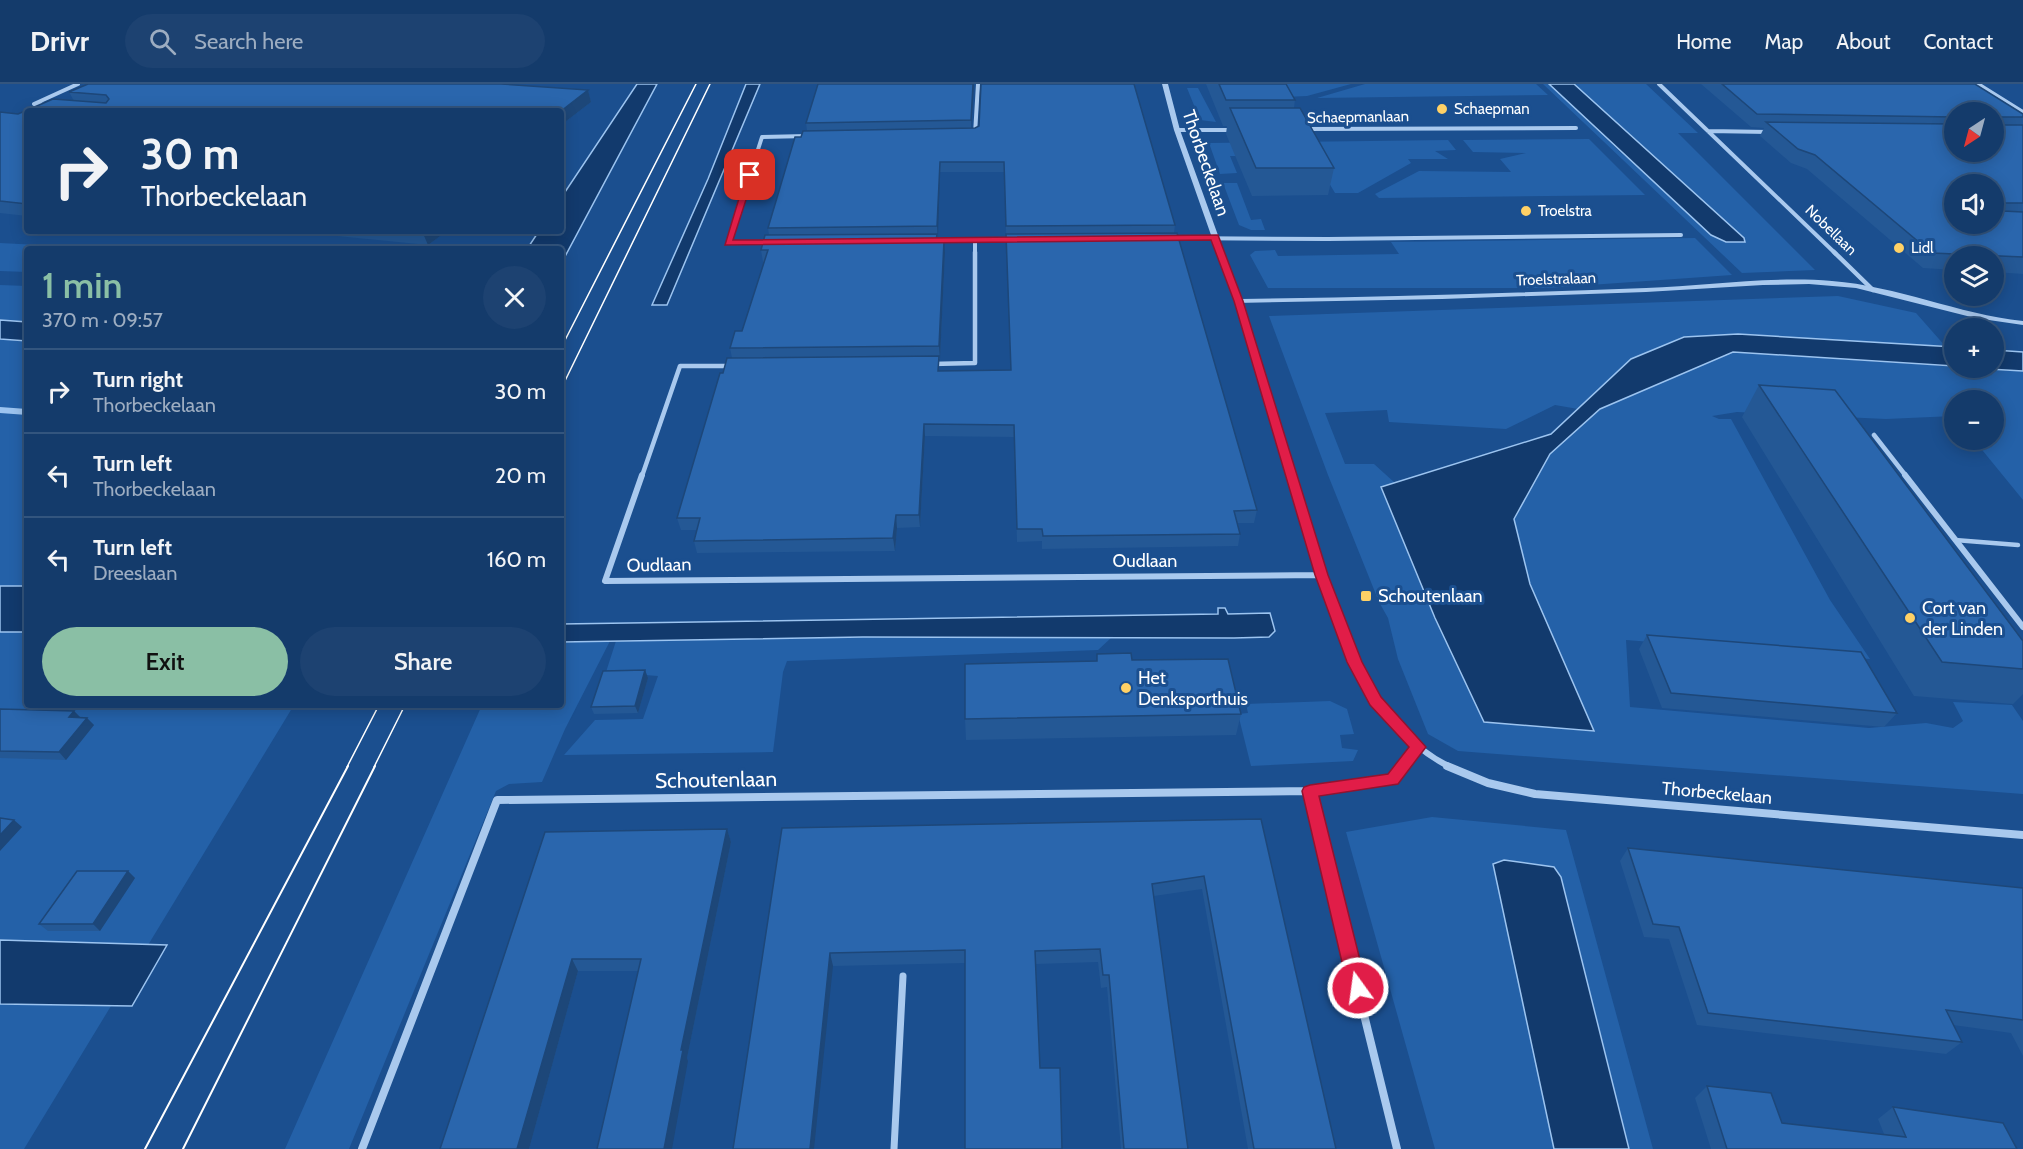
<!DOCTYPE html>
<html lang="en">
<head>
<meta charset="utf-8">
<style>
  body { margin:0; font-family:Cabin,sans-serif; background:#1d4271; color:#f1f3f6; height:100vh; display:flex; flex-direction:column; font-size:22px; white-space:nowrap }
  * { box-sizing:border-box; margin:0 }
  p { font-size:20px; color:#9dadc1 }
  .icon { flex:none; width:33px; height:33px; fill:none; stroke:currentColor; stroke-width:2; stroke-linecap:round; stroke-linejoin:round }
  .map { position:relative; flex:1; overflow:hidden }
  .side { position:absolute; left:24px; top:162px; width:540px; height:462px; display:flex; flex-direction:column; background:#143b6b; border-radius:6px; box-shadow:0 3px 15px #0003,0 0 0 2px #33557e }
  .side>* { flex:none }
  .banner { position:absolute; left:24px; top:24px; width:540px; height:126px; border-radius:6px; box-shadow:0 3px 15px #0003,0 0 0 2px #33557e; background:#143b6b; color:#f1f3f6; overflow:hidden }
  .needle { width:39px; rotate:216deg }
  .tools { position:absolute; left:1944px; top:18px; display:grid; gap:12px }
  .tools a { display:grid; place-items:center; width:60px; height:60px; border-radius:50%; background:#143b6b; box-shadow:0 3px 15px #0003,0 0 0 2px #33557e; font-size:30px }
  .pin { position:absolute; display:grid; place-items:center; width:51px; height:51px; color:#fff; margin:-26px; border-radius:12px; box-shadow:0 3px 9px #0006 }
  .me { position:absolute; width:66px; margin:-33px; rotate:346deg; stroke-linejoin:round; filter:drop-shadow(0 0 4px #0008) }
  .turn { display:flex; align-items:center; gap:21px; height:126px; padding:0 18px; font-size:27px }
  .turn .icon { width:78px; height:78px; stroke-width:2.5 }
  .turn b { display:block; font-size:42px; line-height:51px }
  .round { display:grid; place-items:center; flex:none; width:63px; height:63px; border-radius:32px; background:#1d4271 }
  .overview { display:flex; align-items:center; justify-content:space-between; height:102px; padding:0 18px }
  h1 { font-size:36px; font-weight:600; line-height:45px; color:#8abfa5 }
  .cta { display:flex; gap:12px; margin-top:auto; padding:12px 18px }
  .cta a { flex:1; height:69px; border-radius:36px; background:#8abfa5; color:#111; font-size:24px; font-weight:600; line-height:69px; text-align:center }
  .cta a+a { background:#1d4271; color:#f1f3f6 }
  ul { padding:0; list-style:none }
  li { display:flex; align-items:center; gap:18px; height:84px; padding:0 18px; border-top:2px solid #33557e }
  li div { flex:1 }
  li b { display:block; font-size:22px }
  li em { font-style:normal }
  header { display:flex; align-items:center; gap:36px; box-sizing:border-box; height:84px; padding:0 30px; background:#143b6b; border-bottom:2px solid #33557e }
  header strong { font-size:28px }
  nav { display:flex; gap:33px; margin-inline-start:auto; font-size:21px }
  .search { width:420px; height:54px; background:#1d4271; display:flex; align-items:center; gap:15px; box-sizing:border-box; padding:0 21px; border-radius:33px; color:#9dadc1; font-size:22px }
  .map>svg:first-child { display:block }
  .green { fill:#2461a8 }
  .water { fill:#123a6d; stroke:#9cc4f0; stroke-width:1.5 }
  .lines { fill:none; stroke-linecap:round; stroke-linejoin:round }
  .stream { fill:#9cc4f0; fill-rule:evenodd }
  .service { stroke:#a9c9ee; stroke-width:4.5 }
  .pedestrian { stroke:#a9c9ee; stroke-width:7 }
  .minor-far3 { stroke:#a9c9ee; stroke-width:4 }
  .minor-far2 { stroke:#a9c9ee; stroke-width:4.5 }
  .minor-far1 { stroke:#a9c9ee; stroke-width:6 }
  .minor { stroke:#a9c9ee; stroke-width:8 }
  .tertiary { fill:#a9c9ee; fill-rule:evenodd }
  .tram-far1 { stroke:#fff; stroke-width:1.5 }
  .tram { stroke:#fff; stroke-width:2 }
  .wall { fill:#245895; fill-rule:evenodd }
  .shaded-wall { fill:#1d4779 }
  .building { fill:#2a66ad; stroke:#1d4779; stroke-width:1.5; fill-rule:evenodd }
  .route { fill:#e11d48; stroke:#92132f; stroke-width:1.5 }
  .poi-dot { fill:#ffd166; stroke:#1b4f8f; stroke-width:2 }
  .labels { text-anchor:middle; stroke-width:6; stroke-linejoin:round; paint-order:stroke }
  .far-poi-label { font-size:15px; fill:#fff; stroke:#1b4f8f; text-anchor:start }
  .far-street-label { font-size:15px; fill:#fff; stroke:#1b4f8f }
  .street-label { font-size:18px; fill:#fff; stroke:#1b4f8f }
  .poi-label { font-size:18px; fill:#fff; stroke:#1b4f8f; text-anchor:start }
  .near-street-label { font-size:21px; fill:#fff; stroke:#1b4f8f }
</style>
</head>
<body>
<header>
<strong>Drivr</strong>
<div class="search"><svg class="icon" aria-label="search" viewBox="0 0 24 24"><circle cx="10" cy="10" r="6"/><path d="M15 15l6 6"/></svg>Search here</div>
<nav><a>Home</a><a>Map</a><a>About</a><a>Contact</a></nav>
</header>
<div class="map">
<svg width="2023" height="1065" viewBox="0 0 2023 1065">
  <rect width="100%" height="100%" fill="#1b4f8f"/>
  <path class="green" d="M1277,0H1351L1307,12L1284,13Z
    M1365,0H1536L1548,11L1317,14Z
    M1543,0H1549L1621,69L1744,154L1574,0H1646L1698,49H1678L1815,186L1742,189Z
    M1187,4H1198L1216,38L1200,36Z
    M1589,55L1645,111L1379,114L1375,110L1419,87L1511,88L1500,75L1526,69L1473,68L1463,56Z
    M1448,56L1456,66L1435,67L1448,75H1408L1411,79L1358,109H1335L1313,72H1230L1237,89L1220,90L1209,59Z
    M1223,99H1237L1251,136L1261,135L1265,146H1251L1239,141Z
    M1695,154L1732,191L1547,204H1268L1250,171L1255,167L1275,166L1278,172L1399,170L1391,158Z
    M0,159L116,165H27V188L0,187Z
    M0,201L27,202V238L0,236Z
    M1838,212L1916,229L1946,263L1738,250L1684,253L1603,302L1578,325L1555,321L1506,345L1389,338L1387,326L1325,329L1345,380H1374L1395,399L1381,404L1435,534L1484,638L1594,646L1530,500L1514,435L1550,370L1600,325L1733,268L2023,287V416L1974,356H1994V316H1954V332L1886,335L1737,328L1712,332L1719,335H1731L1830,516L1870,575L1626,556L1630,623L1869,644L1926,639L1953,644L1963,637L1953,618L2012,621L2023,637V710L1458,667L1428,650L1398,575L1388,534L1379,518L1328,391L1269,232Z
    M0,255L27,257V502H0Z
    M0,537H27V621H294L24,1065H0Z
    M863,553L1111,554L1098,566L787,577L783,588L773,668L564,671L595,636L643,635L658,592L606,588L616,557Z
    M610,557L565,645L542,698L509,700L496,707L349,1065H285L482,621H561V558Z
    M1330,617L1347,625L1354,650L1340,651L1342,664L1358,666L1353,677L1251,682L1238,630L1248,629L1246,620Z
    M1432,733L1566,746L1653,1065H1629L1554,783L1504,776L1493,780L1554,1065H1435L1346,748Z"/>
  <path class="water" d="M637,0H657L561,180V165H527L539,147H561V114Z
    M746,0H760L667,221H652L708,95Z
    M1549,0H1574L1744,154L1745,158H1726L1711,151Z
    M0,236L27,238V257L0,255Z
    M1738,250L1954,263V282L1733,268L1600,325L1550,370L1514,435L1530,500L1594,647L1484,638L1435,534L1381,403L1551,350L1631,275L1684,253Z
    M1994,266L2023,268V287L1971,284H1994Z
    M0,502H27V548H0Z
    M1218,524H1225L1228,530L1270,529L1275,547L1269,553L1234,554L863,553L561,558V540L1218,530Z
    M1504,776L1554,783L1561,793L1629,1065H1554L1493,780Z
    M0,856L167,861L132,922L0,920Z"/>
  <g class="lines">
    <path class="stream" d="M0,323L27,325V331L0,329Z"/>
    <path class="service" d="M1955,456L2018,461"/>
    <path class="pedestrian" d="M894,1065L903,892"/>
    <path class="minor-far3" d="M1659,0L1836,170
      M1978,0L2023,28
      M34,20L48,21
      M34,20L78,0
      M1306,45L1576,44
      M1177,46H1233
      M1708,47L1769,48
      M973,50H975L978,0
      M1171,154L1328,155L1681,151
      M931,156L1014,155
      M975,156V170
      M771,158L728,159L762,53L807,52"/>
    <path class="minor-far2" d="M1834,168L1873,206
      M1238,217L1290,392
      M932,280L975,279V168
      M1874,351L1906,392
      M642,392L680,282H733"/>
    <path class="minor-far1" d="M642,391L605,497L1321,491
      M1290,391C1320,489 1349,633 1450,683
      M1905,391L2023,543
      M1402,683L1418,663"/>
    <path class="minor" d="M1447,682L1488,699L1535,710L2023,751
      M1309,707L1397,1065
      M362,1065L497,716L1309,707L1393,695L1403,682"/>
    <path class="tertiary" d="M1162,0H1168L1180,46L1241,215C1376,213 1511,209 1646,204C1707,202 1770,192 1832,197C1897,202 1958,230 2023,237V241L1975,234L1856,204L1809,200L1763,201L1646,208L1442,215L1235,219L1174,46Z"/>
    <path class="tram-far1" d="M561,264L696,0
      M561,305L710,0
      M347,683L379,621
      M374,683L405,621"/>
    <path class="tram" d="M145,1065L348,682
      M183,1065L375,682"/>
  </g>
  <path class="wall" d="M88,0H501L588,6L591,18L561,41V27H27V132L0,129V28L18,30L53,15L74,17L69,8Z
    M974,0L971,44L1175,141L1174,149L1257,426L1254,439H1238L1240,450L1238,462L1042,465V457L1017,458L1014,353L925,352L920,443L897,444L895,467L697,469L694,457L697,446H681L677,434L723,289L732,274L730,264L742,247L764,178H763L761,166L769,151L768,144L801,53L807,47L806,39ZM940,88H1004L1011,286L939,287V275H940L945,169L937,157Z
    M1206,0H1286L1295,16L1294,24L1334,84L1328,111L1252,112L1226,50L1227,42H1223Z
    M1701,0H1975L2023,30V190L1994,188V172H1954V186L1923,184L1807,85L1791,79L1760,52L1764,44L1751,43ZM1954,28H1994L1954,68Z
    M325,147H447L428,161L327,151Z
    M1759,301L2023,557V610L2013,620L1914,612L1742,333Z
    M1647,551L1897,629L1884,643L1662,624L1639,565Z
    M1132,576L1241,630L1236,651L966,656L965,635Z
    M645,586L648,594L638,629L594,630L591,623Z
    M0,625L74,627L80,633L87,634L94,641L66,676L0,674Z
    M1261,735L1336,1065H1248L1202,805L1154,812L1188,1065H1121L1107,903L1101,904L1098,878L1036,880L1040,984L1062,1065L965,879L833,882L782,744Z
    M727,745L731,758L687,974L688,977L638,887H578L529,1065H440L545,748Z
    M1628,764L2023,804V972L2011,949L1953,941L1962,958L1946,970L1697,941L1669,855L1644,853L1620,777Z
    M128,787L135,794L100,847H48L39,840Z
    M1707,1002L1782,1039L1884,1050L1878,1035L1893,1023L2017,1065H1711L1695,1014Z"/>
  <path class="shaded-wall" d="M973,0H974L971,46V36Z
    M588,6L591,18L561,41V27Z
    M940,78V88L938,153L937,142Z
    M422,147H447L428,161Z
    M944,157L945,169L940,275L939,262Z
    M924,340L925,352L920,443L919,431Z
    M896,431L897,444L895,467L893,454Z
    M645,586L648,594L638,629L635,622Z
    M74,627L81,634L69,633Z
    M87,634L94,641L66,676L59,668Z
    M14,736L22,743L0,767V751Z
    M727,745L731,758L687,974L688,977L672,1065H664L681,966Z
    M128,787L135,794L100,847L93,840Z
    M830,869L833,882L814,1065H810Z
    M572,875L578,887L529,1065H517Z"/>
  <path class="building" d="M88,0H501L588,6L561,27H27V120L0,117V28L18,30L53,15L106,19L109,15L106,11L69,8Z
    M818,0H973L971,36L806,39Z
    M981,0H1134L1175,141L1006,142L1004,78H940L937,142L768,144L795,53H801L803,47L975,44L979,42Z
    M1219,0H1286L1295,16H1226Z
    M1722,0H1975L2023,30V33H2001L1998,38L2001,41H2023V119H2004L2000,122L2003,127L2023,128V173L1932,169L1815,71L1798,65L1766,38L1954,40V68H1994V28H1954V33L1757,30ZM1954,100H1994V140H1954Z
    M1230,24H1300L1334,84H1256Z
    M1177,149L1257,426L1234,427L1240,450L1043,452L1042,445H1017L1014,341L924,340L919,431H896L893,454L694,457L700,434H677L720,289H723L727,274L939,272L938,287L1011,286L1006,150Z
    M937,150L936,157H944L939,262L730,264L735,247H742L768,166H761L765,151Z
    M1759,301L1835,306L2023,557V585L1942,578Z
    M1647,551L1861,568L1897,629L1671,609Z
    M1131,569L1132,576L1228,575L1241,630L965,635V580L1097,577V570Z
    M645,586L635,622L591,623L603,587Z
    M0,625L74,627L69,633L87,634L59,668L0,667Z
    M0,734L14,736L0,751Z
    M1261,735L1336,1065H1254L1204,792L1152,800L1188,1065H1124L1109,891H1103L1100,865L1035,867L1040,984H1060L1062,1065H965V866L830,869L810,1065H733L782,744Z
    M727,745L681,966H683L664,1065H597L641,875H572L517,1065H440L545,748Z
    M1628,764L2023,804V936L1946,926L1962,958L1708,929L1679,843L1653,840Z
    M77,787H128L93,840H39Z
    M1707,1002L1771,1009L1782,1039L1906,1053L1893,1023L2003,1039L2017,1065H1727Z"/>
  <path class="route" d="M750,89L754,91L733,156L1218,151L1243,217L1328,491L1362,578L1381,613L1426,663L1398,700L1319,712L1367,904L1364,910L1358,912L1351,910L1348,904L1302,707L1304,703L1310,701L1388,690L1409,663L1370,621L1347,578L1315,491L1234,217L1211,156L725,161L746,91Z"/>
  <g class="poi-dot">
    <circle cx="1442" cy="25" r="6"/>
    <circle cx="1526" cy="127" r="6"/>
    <circle cx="1899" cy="164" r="6"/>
    <rect x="1360" y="506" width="12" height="12" rx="3"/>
    <circle cx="1910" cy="534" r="6"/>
    <circle cx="1126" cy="604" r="6"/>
  </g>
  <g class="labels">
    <g class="far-poi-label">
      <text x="1454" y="30">Schaepman</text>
      <text x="1538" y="132">Troelstra</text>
      <text x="1911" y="169">Lidl</text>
    </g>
    <g class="far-street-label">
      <text transform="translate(1358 33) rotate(-1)" y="5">Schaepmanlaan</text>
      <text transform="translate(1831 146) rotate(44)" y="5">Nobellaan</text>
      <text transform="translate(1556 195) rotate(-2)" y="5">Troelstralaan</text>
    </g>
    <g class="street-label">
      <text transform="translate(1206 79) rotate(71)" y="6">Thorbeckelaan</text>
      <text x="1145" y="483">Oudlaan</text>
      <text transform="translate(659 481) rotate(-1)" y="6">Oudlaan</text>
      <text transform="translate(1717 709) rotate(5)" y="6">Thorbeckelaan</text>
    </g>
    <g class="poi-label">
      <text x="1378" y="518">Schoutenlaan</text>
      <text x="1922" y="530">Cort van<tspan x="1922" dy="21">der Linden</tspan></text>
      <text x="1138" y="600">Het<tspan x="1138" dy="21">Denksporthuis</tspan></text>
    </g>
    <g class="near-street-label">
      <text transform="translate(716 696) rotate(-1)" y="7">Schoutenlaan</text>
    </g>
  </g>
</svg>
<div class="tools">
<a><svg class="needle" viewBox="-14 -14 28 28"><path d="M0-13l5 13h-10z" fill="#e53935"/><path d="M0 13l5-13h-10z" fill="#9dadc1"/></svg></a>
<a><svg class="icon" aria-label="sound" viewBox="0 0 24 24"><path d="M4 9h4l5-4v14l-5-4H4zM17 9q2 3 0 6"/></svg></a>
<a><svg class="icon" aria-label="layers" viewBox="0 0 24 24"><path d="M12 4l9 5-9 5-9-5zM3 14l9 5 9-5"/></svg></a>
<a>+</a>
<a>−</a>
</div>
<div class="pin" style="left:750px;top:91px;background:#d93025"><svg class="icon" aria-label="arrive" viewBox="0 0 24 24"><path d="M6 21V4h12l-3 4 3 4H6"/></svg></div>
<svg class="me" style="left:1358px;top:904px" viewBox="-20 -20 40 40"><circle r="17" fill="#e11d48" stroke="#fff" stroke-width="3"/><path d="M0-11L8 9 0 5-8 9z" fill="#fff"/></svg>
<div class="banner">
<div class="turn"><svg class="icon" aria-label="right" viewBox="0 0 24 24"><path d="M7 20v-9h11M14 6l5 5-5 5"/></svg><div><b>30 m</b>Thorbeckelaan</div></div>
</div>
<section class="side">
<div class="overview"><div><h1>1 min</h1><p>370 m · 09:57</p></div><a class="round"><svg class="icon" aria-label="close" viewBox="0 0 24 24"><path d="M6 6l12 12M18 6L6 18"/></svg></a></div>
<ul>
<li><svg class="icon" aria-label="right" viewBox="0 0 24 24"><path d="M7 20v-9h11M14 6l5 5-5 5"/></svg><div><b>Turn right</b><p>Thorbeckelaan</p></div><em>30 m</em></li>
<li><svg class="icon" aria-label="left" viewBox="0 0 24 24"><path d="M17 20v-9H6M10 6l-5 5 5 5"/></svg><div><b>Turn left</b><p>Thorbeckelaan</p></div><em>20 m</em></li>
<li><svg class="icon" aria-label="left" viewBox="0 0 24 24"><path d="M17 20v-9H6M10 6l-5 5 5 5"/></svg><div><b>Turn left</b><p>Dreeslaan</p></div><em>160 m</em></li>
</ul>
<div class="cta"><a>Exit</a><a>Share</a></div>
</section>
</div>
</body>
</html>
